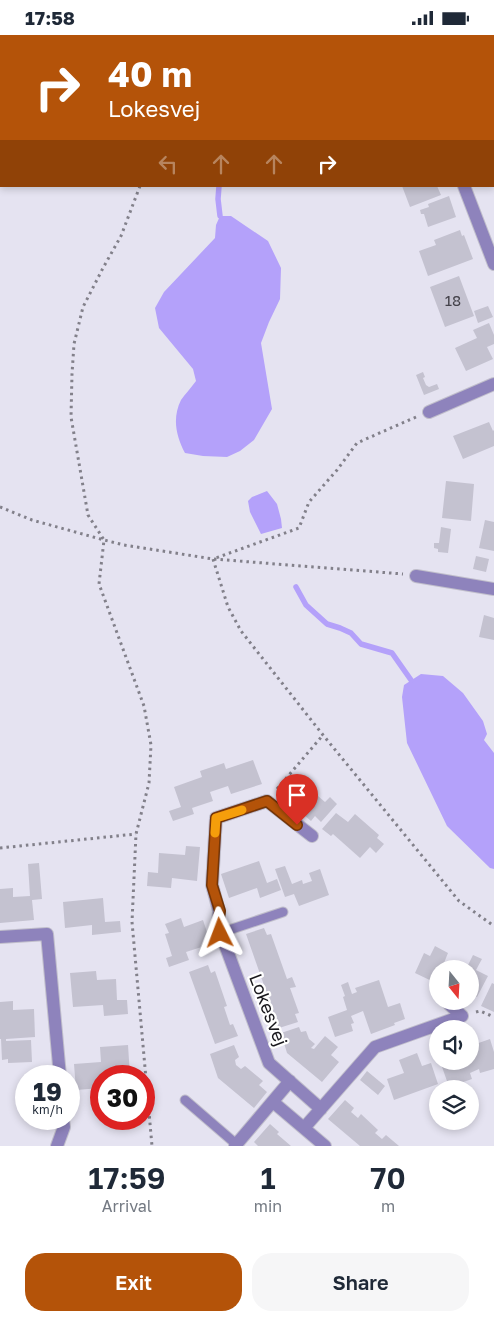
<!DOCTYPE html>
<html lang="en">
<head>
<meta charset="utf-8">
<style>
  body { margin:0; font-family:"Golos Text",sans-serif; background:#f6f6f7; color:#1f2937; height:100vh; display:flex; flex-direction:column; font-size:19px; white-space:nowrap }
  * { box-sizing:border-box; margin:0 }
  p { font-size:16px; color:#747a83 }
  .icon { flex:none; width:28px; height:28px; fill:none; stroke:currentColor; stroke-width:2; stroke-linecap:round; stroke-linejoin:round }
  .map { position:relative; height:1111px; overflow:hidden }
  .panel { display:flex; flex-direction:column; background:#fff; flex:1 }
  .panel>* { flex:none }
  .top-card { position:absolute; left:0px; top:0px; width:495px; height:152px; box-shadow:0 2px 8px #0003; background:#b45309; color:#fff; overflow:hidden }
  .needle { width:32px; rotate:162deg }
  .tools { position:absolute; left:429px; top:925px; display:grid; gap:10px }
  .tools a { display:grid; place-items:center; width:50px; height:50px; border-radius:50%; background:#fff; box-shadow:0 2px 8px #0003; font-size:25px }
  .speed { position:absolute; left:15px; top:1030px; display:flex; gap:10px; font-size:25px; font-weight:700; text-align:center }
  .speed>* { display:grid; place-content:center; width:65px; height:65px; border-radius:50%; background:#fff; box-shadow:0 2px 8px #0003; line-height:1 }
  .speed small { font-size:12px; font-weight:400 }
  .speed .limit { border:8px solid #d22; background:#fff; color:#111 }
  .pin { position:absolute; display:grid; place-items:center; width:42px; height:42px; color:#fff; margin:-51px -21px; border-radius:50% 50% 50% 0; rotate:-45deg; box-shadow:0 0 5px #0007 }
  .pin .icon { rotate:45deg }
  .me { position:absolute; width:55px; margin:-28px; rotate:357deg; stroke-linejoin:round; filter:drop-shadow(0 0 4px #0008) }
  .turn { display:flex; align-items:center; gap:18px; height:105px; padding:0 25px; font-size:22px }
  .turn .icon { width:65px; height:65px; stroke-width:2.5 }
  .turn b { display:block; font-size:35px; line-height:42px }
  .lanes { display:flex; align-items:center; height:48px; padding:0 25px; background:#0003; justify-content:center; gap:25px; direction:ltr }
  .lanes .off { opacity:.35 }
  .eta { display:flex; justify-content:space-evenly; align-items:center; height:85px; text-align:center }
  .eta b { font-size:30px; font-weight:600; line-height:35px }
  .primary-button { display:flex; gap:10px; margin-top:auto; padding:10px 25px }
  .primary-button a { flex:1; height:58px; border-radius:20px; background:#b45309; color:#fff; font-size:20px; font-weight:600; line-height:58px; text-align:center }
  .primary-button a+a { background:#f6f6f7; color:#1f2937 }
  .status { display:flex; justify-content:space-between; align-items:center; height:35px; padding:0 25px; background:#fff; direction:ltr }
  .status svg { height:14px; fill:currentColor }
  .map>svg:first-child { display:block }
  .green { fill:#d1c9f7 }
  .water { fill:#b4a1fa }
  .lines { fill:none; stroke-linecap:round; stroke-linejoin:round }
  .stream { stroke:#b4a1fa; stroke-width:5.5 }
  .building { fill:#c4c2d0 }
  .lane-casing { stroke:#c0becb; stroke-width:11 }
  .street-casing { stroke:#c0becb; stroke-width:14 }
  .path { stroke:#82808a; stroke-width:3; stroke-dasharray:2.5 4; stroke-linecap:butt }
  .lane { stroke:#8e83bc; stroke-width:9 }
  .street { stroke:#8e83bc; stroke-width:12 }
  .route-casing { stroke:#753606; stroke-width:12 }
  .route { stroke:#b45309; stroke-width:9 }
  .slow { stroke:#f59e0b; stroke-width:9 }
  .labels { text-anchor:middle; stroke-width:4.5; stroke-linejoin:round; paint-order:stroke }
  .number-label { font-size:15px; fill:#44424a }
  .street-label { font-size:18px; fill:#19181d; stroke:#fff }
</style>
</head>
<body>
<div class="status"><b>17:58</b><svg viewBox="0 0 49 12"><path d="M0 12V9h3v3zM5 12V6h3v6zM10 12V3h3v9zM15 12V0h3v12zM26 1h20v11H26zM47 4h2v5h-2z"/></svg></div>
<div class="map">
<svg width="494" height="1111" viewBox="0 0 494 1111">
  <rect width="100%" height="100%" fill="#e5e3f1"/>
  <path class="green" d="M12,0H166V1H13Z"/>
  <path class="water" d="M220,181H231L268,206L281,233L280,264L269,287L261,308L272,374L254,405L240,416L227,422L203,421L185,418C176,401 172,383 181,365C185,359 191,353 196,346L193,334L159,293L155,273L164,257L215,203L216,190Z
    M267,456L277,469L281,484L282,493L261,499L250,477L248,466L252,462Z
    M421,639L443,641L463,658L483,686L487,699L484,705L494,718V834L490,833L447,791L407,708L402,662L404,650Z"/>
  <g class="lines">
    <path class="stream" d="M282,1V0
      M219,151L218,164L220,181
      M296,552L306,570L327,589L340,593L351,598L361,609L392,618L411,645"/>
  </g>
  <path class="building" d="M402,151H437L441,160L410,172Z
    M449,161L456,182L428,192L424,179H421L420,175L429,172L428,169Z
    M460,195L462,201L464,200L473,224L428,241L419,216L436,210L434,205Z
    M459,241L474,281L445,292L430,252Z
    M488,271L493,282L478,288L474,276Z
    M489,288L494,300V309L487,312L493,324L466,336L455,313L477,303L473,295Z
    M423,337L425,342L423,343L426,350L429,352L437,349L439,354L424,360L416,340Z
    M489,387L493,396L494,395V411L463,424L453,401Z
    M446,446L474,449L471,486L442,483Z
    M485,485L494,487V516L479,513Z
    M441,492L451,494L448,518L438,517V514L434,513V508H439Z
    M476,521L489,524L486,537L473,534Z
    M484,580L494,583V605L479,602Z
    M253,725L262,749L231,759L228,751L210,757L213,766L192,773L194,779L173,786L169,776L181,772L174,752L202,742L200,736L224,728L226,734Z
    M304,749L325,767L330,762L337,769L321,787L315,781L311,786L289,767Z
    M336,778L348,787L355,779L379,800L377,803L384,809L376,818L370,812L360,823L333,799L331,801L322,794Z
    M186,811L200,812L197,846L172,843L171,853L147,851L148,837L158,838L159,818L185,820Z
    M259,826L267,848L277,844L281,855L260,863L257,853L229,863L221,839Z
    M39,828L42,864L32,865L34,885L0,888V854L13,853V862L30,861L28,829Z
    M285,831L292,849L302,845L303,849L312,846L309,838L320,834L329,860L299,871L294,859L285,862L275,834Z
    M103,863L105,887L120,886L121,897L92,900V890L65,893L63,867Z
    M181,883L184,892L203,885L211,909L186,917L189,925L169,932L166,923L172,921L165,899L169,898L165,889Z
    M264,893L267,900L271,899L287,944L292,942L296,952L290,953L299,978L295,979L298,987L279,993L246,899Z
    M435,911L448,918L444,928L456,934H438V949L415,938L424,918L430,921Z
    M473,920L482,924L476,935L488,941L477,962L470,958V934H466Z
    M208,930L211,938L215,936L227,971L224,972L230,990L233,989L238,1001L215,1009L189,937Z
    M96,936L97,945L116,944L117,965H127L128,979L104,981L103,970L73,972L70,938Z
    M379,945L388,972L400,968L405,984L394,988L395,990L371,999L363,976L351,981L354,988L351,989L353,996L335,1002L328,982L347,975L343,962L345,961L341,950L348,947L352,959L357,957L355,953Z
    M492,948L494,949V977L481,971Z
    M13,966V975L34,974L35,1002L6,1004V1006L31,1005L32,1027L8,1028V1024L2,1025L1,1004H0V967Z
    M299,992L301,997L306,996L309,1004L315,1009L311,1013L314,1014L325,1001L338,1012L331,1020L339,1027L322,1047L287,1018L281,998Z
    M490,1004L494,1017V1034L480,1038L479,1034L470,1038L472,1044L449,1052L440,1026H470V1011Z
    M128,1010L130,1041H101V1053L76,1055L74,1029L101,1027L100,1012Z
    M234,1010L239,1022L235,1025L236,1030L241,1034L245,1031L263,1046L259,1050L267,1057L254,1073L218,1043L210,1019Z
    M417,1018L422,1031L431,1028L438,1049L394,1065L387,1044L404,1038L399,1025Z
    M367,1036L385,1051L378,1060L360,1045Z
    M345,1065L354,1073L351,1077L358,1083L361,1079L378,1095L375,1098L382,1104L386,1100L399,1111H360L328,1084Z
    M270,1089L279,1097L277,1099L291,1111H258L254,1107Z"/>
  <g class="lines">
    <defs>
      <path id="lane" d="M220,898L283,877
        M185,1065L236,1109"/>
      <path id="street" d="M464,151L494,229
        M429,377L494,349
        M416,541L494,554
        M312,801L267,766L216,783L212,850L219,876L218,891L269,1028L321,1074
        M0,902L47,899L60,1041
        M273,1067L325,1111
        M304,1093L375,1012L462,981L449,969
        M57,1111L64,1092L63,1084
        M235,1111L290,1046"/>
    </defs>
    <use href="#lane" class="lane-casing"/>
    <use href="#street" class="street-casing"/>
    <path class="path" d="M2,0V1
      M235,1L236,0
      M140,151L121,201L103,233L83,272L74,309L72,339L71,382L88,480L104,505L99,549L144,671L151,710L149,748L136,799L132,887L152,1111
      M416,382L357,408L337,435L309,467L299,493L213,524L228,572L241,596L323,700L459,866L494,891
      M0,472L32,485L104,505L124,510L213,524L403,539
      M277,754L323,700
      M0,813L136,799
      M476,977L480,976L494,982"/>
    <use href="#lane" class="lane"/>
    <use href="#street" class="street"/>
  </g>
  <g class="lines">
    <defs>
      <path id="route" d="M220,898L218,891L220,876L212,850L216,783L267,766L297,790"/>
    </defs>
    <use href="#route" class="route-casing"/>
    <use href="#route" class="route"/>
    <path class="slow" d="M215,798L216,783L242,775"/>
  </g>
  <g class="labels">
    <g class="number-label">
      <text x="453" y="271">18</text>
    </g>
    <g class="street-label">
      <text transform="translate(268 975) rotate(69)" y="6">Lokesvej</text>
    </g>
  </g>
</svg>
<div class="tools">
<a><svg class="needle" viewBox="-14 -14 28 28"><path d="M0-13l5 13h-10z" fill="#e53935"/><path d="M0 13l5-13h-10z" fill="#747a83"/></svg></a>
<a><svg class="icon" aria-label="sound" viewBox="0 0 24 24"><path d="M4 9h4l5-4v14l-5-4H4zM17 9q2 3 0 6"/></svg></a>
<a><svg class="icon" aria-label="layers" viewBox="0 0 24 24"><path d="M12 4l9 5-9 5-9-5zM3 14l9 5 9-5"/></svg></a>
</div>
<div class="speed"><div>19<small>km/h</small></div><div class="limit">30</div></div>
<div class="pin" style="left:297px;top:790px;background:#d93025"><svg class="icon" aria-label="arrive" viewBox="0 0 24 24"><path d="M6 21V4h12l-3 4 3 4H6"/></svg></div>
<svg class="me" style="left:220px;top:898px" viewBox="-20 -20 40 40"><path d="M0-17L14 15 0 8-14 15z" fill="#b45309" stroke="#fff" stroke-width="4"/></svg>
<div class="top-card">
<div class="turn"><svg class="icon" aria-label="right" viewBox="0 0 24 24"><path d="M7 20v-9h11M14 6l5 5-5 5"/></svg><div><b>40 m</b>Lokesvej</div></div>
<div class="lanes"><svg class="icon off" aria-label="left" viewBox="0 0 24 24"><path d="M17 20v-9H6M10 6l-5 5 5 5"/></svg><svg class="icon off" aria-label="ahead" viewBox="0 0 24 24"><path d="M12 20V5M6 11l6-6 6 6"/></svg><svg class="icon off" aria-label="ahead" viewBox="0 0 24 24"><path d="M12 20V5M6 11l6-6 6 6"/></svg><svg class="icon" aria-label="right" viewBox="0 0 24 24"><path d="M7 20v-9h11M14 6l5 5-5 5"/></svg></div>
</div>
</div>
<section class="panel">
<div class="eta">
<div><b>17:59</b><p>Arrival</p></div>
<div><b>1</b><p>min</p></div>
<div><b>70</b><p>m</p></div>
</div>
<div class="primary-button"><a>Exit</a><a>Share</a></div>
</section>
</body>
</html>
